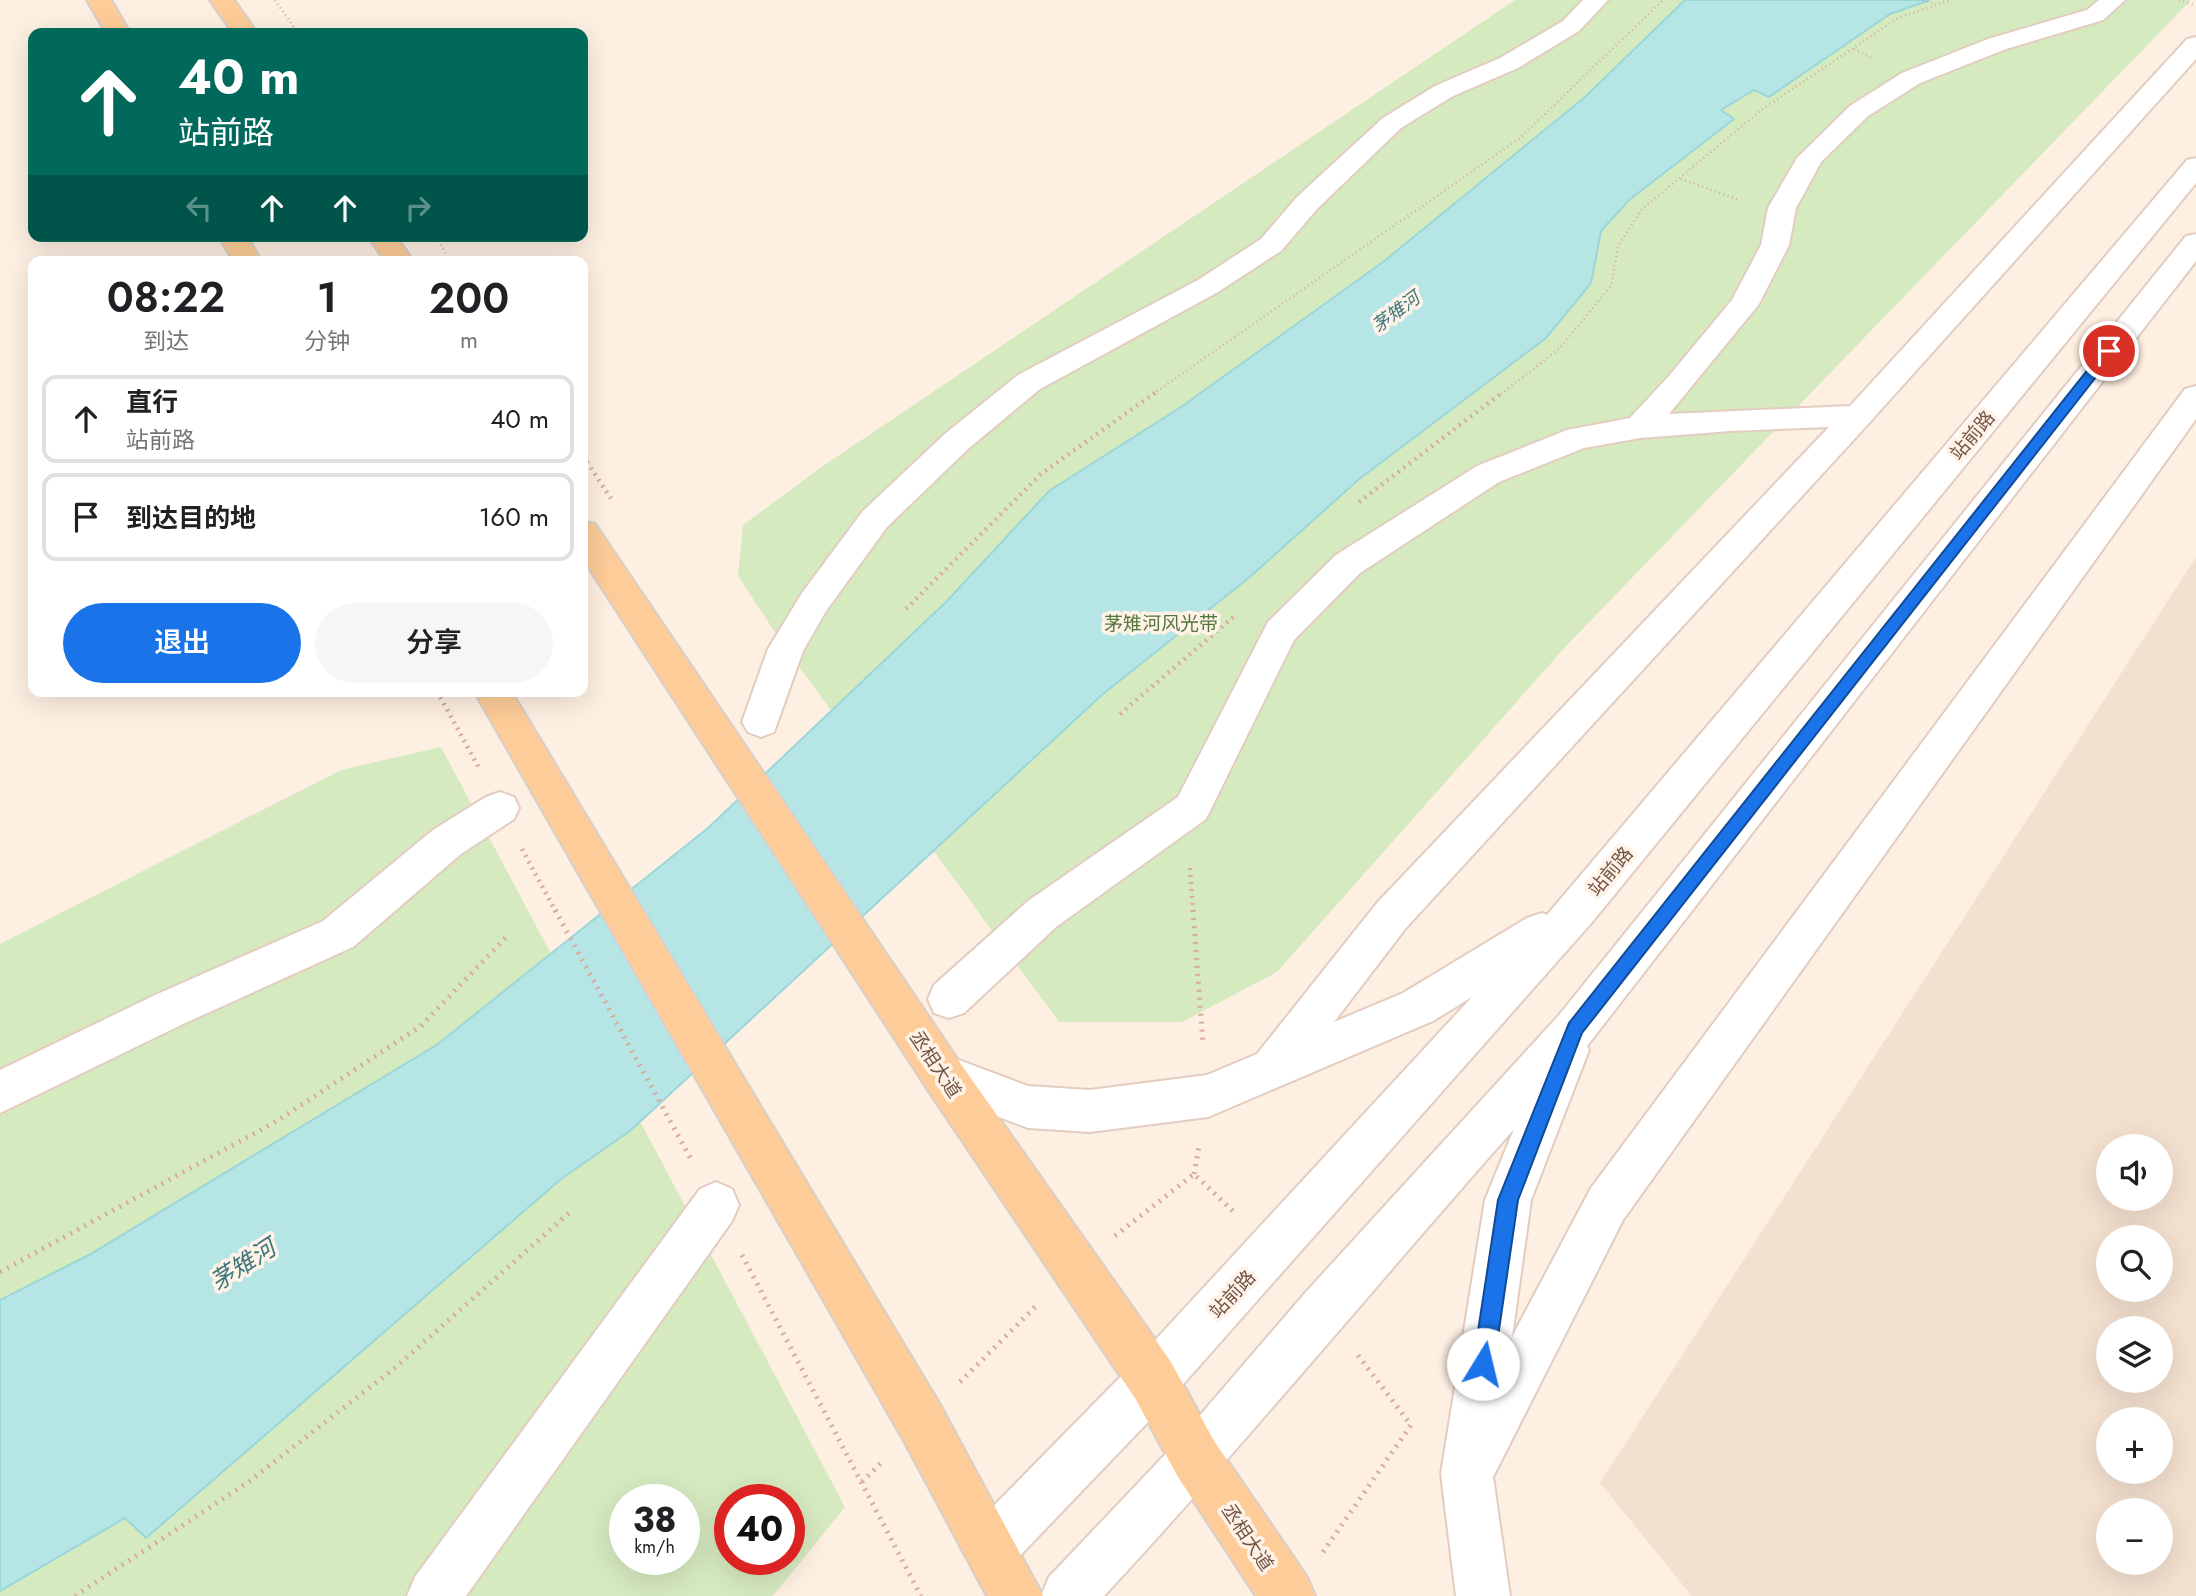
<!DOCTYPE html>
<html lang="zh">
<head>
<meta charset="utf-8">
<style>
  body { margin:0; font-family:Jost,"Noto Sans SC",sans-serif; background:#f6f6f6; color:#202124; height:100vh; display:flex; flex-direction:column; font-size:26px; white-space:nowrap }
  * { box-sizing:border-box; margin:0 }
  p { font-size:23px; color:#757577 }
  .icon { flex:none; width:38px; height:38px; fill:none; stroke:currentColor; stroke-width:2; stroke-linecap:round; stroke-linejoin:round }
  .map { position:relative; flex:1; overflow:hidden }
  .sheet { position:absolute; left:28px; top:256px; width:560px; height:441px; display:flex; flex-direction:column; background:#fff; border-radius:14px; box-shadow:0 7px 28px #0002 }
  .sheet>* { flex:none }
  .banner { position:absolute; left:28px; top:28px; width:560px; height:214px; border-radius:14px; box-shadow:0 7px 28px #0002; background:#00695c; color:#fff; overflow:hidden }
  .controls { position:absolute; left:2096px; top:1134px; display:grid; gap:14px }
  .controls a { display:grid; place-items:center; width:77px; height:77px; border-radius:50%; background:#fff; box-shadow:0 7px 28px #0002; font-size:35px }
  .speed { position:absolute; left:609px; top:1484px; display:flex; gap:14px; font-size:35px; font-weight:700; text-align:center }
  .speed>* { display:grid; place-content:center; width:91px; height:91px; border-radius:50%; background:#fff; box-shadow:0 7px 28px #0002; line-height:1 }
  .speed small { font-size:18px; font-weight:400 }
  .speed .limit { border:10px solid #d22; background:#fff; color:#111 }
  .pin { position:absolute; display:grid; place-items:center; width:60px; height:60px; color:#fff; margin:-30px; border:4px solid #fff; border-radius:50%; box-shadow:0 2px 7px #0007 }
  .me { position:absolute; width:77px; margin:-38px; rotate:9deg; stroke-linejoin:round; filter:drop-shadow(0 0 5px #0008) }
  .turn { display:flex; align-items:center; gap:24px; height:147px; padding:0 35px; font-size:32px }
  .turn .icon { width:91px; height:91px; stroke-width:2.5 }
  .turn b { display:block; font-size:49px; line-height:60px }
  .lanes { display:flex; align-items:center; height:66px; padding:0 35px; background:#0003; justify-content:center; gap:35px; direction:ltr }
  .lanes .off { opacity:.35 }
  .eta { display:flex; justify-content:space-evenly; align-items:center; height:119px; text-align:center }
  .eta b { font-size:42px; font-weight:600; line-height:49px }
  .cta { display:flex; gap:14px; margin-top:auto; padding:14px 35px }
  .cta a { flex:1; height:80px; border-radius:42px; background:#1a73e8; color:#fff; font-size:28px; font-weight:600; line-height:80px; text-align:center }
  .cta a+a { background:#f6f6f6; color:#202124 }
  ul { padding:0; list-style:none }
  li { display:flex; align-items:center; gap:21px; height:88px; margin:0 14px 10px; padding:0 21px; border:4px solid #e0e0e0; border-radius:14px }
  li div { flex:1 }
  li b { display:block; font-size:26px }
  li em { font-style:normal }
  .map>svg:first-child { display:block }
  .residential { fill:#f4e0cf; fill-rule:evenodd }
  .green { fill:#d6eac0; fill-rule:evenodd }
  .water { fill:#b6e5e6; stroke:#9bd6d8; stroke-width:2 }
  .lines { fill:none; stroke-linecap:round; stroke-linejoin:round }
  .minor-casing { stroke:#e3ccc0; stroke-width:4 }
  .major-casing { stroke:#d8cfcb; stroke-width:4 }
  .path-far2 { stroke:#d7ac9c; stroke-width:2.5; stroke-dasharray:1 3.5; stroke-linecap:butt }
  .path-far1 { stroke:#d7ac9c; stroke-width:4.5; stroke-dasharray:2 5; stroke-linecap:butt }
  .path { stroke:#d7ac9c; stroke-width:5; stroke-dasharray:2 6; stroke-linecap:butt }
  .minor { fill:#fff; fill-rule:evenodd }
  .major { fill:#fdcc98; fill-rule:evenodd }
  .route { fill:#1a73e8; stroke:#114b97; stroke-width:2 }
  .labels { text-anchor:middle; stroke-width:7; stroke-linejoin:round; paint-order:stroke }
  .far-water-label { font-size:18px; font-style:italic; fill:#3b777b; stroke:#fff3e8 }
  .street-label { font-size:19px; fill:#745347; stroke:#fff3e8 }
  .park-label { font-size:19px; fill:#53753c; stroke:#fff3e8 }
  .near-water-label { font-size:24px; font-style:italic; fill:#3b777b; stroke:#fff3e8 }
</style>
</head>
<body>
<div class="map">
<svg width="2196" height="1596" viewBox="0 0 2196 1596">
  <rect width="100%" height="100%" fill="#fdefe1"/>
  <path class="residential" d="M2196,557V1596H1692L1600,1483ZM2161,1146V1199H2109V1146ZM2161,1237V1290H2109V1237ZM2109,1328H2161V1381H2109ZM2109,1419H2161V1472H2109ZM2161,1510V1563H2109V1510Z"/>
  <path class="green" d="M1515,0H2191L1568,644L1277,972L1182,1022H1059L786,649L738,576L743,525L823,466Z
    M441,747L845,1507L773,1596H0V944L341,770ZM625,1500H684V1559H625ZM730,1500H789V1559H730Z"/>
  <path class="water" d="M1685,0H1930L1890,14L1769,97L1754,90L1721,110L1734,119L1629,200L1601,231L1591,283L1546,338L1358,480L1251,576L1103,694L630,1131L561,1179L146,1538L125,1518L0,1591V1300L89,1255L438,1044L708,828L947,601L1049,491L1181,407L1383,262L1585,97Z"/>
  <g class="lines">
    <defs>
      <path id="minor" d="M1583,0H1608L1579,31L1518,68L1453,96L1401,128L1317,209L1281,251L1218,292L1040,389L968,449L887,527L826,611L803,651L774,732L761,737L748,732L742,722L768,649L802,593L863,511L946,433L1018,375L1198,280L1261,239L1297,197L1383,118L1435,86L1500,58L1563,21Z
        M2099,0H2125L2103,20L2006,49L1920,83L1868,116L1821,162L1796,208L1789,245L1759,304L1669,414L1850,406L2187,39L2196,37V59L1869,423L1405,929L1334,1022L1403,993L1527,918L1542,913L1547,915L2187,160L2196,158V183L1593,921L1171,1398L1010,1566L991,1573L972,1566L965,1547L972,1528L1135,1362L1472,997L1433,1021L1208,1117L1090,1132L1028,1128L928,1090L921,1075L928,1060L943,1054L1028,1086L1090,1090L1207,1075L1257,1054L1377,903L1829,427L1731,431L1640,438L1584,448L1499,482L1360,573L1294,640L1206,819L1056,927L964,1013L949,1018L934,1013L928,999L934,985L1028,901L1178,797L1268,622L1336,555L1477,466L1567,430L1630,418L1669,376L1732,300L1761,245L1768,208L1797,158L1850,106L1902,73L1988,39L2087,10Z
        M2196,234V261L1587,1046L1589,1050L1531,1200L1512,1337L1591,1188L2185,389L2196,386V419L1623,1220L1493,1477L1510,1596H1456L1441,1474L1485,1200L1514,1129C1377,1284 1245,1444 1104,1596H1041L1049,1577L1178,1441L1306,1292L1560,1014L2186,236Z
        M500,792L514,797L519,808L514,819L461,854L353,947L183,1024L0,1113V1070L153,996L323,921L433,830L486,797Z
        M716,1182L732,1189L739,1205L732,1221L466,1596H407L415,1577L700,1189Z"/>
      <path id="major" d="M87,0H111L130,33H106Z
        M210,0H234L257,33H233Z
        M219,236H247L261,261H233Z
        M368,236H396L413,261H385Z
        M583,521L595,524L958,1060L1171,1362L1214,1441L1307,1577L1315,1596H1256L1178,1477L1135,1398L928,1090L583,559Z
        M474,691H511L939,1403L1043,1596H987L903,1439Z"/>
    </defs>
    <use href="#minor" class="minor-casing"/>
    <use href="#major" class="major-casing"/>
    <path class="path-far2" d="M275,0L298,33
      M1923,0L1935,4
      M2179,0L2196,6
      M1854,49L1872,58
      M1681,179L1739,200
      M438,241L451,261
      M1153,394L1520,138L1663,0
      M1501,394L1559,349L1611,286L1618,246L1642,209L1764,108L1898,18L1951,0"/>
    <path class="path-far1" d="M583,456L612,500
      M1359,502L1503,392
      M906,609L1041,474L1156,392
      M437,691L480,770
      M1120,714L1236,615
      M522,849L556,912
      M1190,868L1193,912"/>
    <path class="path" d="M555,910L692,1161
      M1193,910L1203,1044
      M1194,1174L1199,1146
      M1115,1236L1194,1174L1235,1213
      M742,1255L921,1596
      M0,1272L277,1121L421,1026L509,934
      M960,1382L1038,1304
      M862,1482L883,1461
      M1323,1552L1411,1425L1357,1354
      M75,1596L247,1483L396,1367L569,1213"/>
    <use href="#minor" class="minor"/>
    <use href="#major" class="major"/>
  </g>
  <path class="route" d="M2109,347L2114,348V354L1582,1033L1518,1200L1494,1364L1491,1372L1483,1375L1476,1372L1473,1364L1498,1200L1569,1023L2105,348Z"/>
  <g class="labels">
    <g class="far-water-label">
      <text transform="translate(1396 312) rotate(-37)" y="6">茅雉河</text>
    </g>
    <g class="street-label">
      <text transform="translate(1972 435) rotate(-50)" y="7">站前路</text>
      <text transform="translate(1610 871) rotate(-50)" y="7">站前路</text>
      <text transform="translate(936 1064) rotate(56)" y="7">丞相大道</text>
      <text transform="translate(1232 1294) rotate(-47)" y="7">站前路</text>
      <text transform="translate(1248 1537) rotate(56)" y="7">丞相大道</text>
    </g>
    <g class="park-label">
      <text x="1161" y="630">茅雉河风光带</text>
    </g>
    <g class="near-water-label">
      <text transform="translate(243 1265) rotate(-33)" y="8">茅雉河</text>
    </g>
  </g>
</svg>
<div class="controls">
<a><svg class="icon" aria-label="sound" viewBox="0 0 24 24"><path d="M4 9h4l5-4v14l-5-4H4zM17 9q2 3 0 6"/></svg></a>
<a><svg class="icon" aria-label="search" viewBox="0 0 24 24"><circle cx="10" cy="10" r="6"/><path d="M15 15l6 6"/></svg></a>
<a><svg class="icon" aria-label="layers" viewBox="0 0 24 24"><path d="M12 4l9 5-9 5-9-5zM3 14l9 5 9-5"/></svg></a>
<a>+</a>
<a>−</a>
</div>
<div class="speed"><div>38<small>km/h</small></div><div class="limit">40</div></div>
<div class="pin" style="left:2109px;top:351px;background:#d93025"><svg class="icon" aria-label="arrive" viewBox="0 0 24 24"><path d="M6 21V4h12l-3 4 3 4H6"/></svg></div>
<svg class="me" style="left:1483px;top:1364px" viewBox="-20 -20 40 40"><circle r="19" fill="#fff"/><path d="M0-13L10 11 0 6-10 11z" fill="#1a73e8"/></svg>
<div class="banner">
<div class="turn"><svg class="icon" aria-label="ahead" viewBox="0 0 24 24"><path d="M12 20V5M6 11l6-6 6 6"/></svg><div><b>40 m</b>站前路</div></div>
<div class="lanes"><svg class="icon off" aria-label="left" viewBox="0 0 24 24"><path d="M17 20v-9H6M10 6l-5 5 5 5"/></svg><svg class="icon" aria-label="ahead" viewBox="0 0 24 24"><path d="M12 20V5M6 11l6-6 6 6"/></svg><svg class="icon" aria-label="ahead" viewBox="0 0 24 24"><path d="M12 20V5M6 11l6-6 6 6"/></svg><svg class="icon off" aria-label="right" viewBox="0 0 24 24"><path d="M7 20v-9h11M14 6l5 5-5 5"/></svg></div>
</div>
<section class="sheet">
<div class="eta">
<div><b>08:22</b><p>到达</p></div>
<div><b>1</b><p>分钟</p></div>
<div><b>200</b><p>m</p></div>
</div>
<ul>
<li><svg class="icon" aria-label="ahead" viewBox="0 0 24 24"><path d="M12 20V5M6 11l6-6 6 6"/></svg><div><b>直行</b><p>站前路</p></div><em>40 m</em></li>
<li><svg class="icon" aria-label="arrive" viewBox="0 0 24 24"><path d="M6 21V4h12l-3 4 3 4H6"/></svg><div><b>到达目的地</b></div><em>160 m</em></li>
</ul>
<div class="cta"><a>退出</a><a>分享</a></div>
</section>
</div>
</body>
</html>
